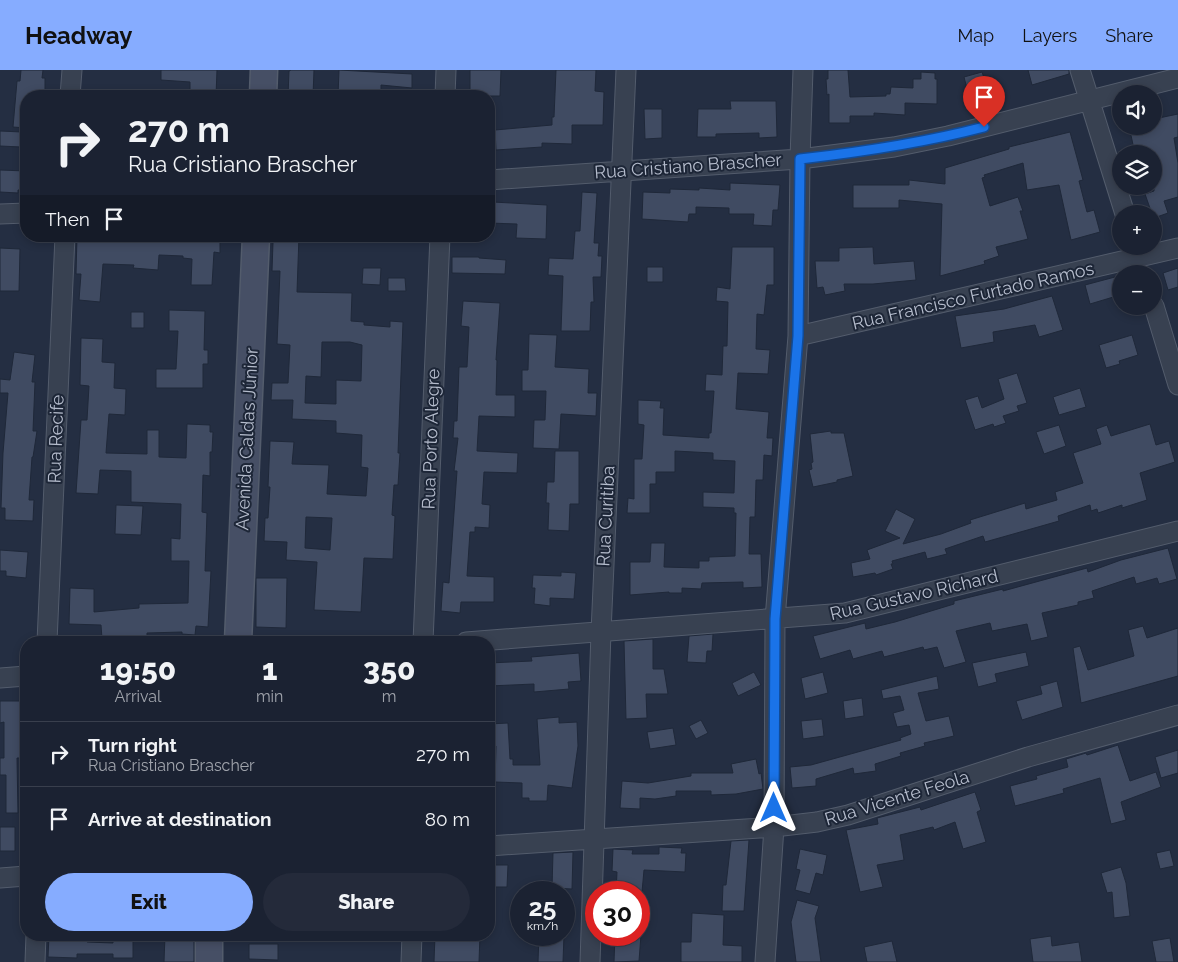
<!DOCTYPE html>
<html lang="en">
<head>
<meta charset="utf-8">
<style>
  body { margin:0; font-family:Raleway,sans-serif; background:#242a3a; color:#f1f3f6; height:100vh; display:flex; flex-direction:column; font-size:19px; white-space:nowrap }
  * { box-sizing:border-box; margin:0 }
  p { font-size:16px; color:#a0a4ac }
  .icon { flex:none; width:28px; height:28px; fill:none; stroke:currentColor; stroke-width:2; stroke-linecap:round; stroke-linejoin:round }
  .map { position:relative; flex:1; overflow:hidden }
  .details { position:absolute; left:20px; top:566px; width:475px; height:305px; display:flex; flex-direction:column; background:#1b2232; border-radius:20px; box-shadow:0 2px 8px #0003,0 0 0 1px #393f4d }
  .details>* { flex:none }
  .hud { position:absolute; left:20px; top:20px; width:475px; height:152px; border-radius:20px; box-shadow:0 2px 8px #0003,0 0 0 1px #393f4d; background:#1b2232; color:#f1f3f6; overflow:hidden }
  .buttons { position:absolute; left:1112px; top:15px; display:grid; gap:10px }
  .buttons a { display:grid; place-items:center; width:50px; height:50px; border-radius:50%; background:#1b2232; box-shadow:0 2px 8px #0003,0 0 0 1px #393f4d; font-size:25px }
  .speed { position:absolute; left:510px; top:811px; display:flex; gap:10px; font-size:25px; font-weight:700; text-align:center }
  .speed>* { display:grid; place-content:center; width:65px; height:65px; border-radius:50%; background:#1b2232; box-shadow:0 2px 8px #0003,0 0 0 1px #393f4d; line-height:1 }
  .speed small { font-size:12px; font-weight:400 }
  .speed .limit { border:8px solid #d22; background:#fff; color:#111 }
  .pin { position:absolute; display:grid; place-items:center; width:42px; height:42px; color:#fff; margin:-51px -21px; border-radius:50% 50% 50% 0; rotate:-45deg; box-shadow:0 0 5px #0007 }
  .pin .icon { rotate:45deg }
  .me { position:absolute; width:55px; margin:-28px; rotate:0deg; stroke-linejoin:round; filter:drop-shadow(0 0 4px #0008) }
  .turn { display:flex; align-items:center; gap:18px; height:105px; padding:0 25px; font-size:22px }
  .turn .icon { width:65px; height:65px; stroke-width:2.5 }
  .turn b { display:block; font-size:35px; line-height:42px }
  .then { display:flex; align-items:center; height:48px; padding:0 25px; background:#0003; gap:10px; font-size:19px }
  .eta { display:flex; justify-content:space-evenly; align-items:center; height:85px; text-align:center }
  .eta b { font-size:30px; font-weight:800; line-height:35px }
  .cta { display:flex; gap:10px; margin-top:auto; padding:10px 25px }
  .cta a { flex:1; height:58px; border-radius:30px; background:#86acff; color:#111; font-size:20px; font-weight:800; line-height:58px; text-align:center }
  .cta a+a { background:#242a3a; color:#f1f3f6 }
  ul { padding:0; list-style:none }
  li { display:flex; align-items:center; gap:15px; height:65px; padding:0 25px; border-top:1px solid #393f4d }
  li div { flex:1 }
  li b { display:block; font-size:19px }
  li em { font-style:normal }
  header { display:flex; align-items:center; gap:30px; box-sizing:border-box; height:70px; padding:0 25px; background:#86acff; color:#111 }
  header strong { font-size:24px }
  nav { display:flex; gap:28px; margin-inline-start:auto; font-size:18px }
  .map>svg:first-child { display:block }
  .building { fill:#404b62; stroke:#1f2839; fill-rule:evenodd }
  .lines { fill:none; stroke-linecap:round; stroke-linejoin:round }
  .minor-casing { stroke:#535c6c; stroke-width:21 }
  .secondary-casing { stroke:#535c6c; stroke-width:29 }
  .minor { stroke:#384151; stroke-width:19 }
  .secondary { stroke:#464f65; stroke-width:26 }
  .route-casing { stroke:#114b97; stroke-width:12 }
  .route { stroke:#1a73e8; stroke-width:9 }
  .labels { text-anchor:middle; stroke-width:4; stroke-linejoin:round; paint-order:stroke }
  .street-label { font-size:18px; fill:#b5bccc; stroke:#1d2637 }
</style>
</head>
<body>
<header>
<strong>Headway</strong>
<nav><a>Map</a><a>Layers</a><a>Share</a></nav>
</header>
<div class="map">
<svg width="1178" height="892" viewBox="0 0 1178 892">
  <rect width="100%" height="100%" fill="#242e42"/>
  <path class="building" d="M21,0H43L42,8H45V26H26V58L13,57L17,11H20Z
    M161,0H217L216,26H190V12L161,10Z
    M291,0H314L313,26H288L289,1Z
    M339,0L412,4V18L381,15V26H338Z
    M470,0H501L500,26H470Z
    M556,0H596L595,21L604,22L603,55H572V74L542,73V77L496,80L495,60L552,55V47H554Z
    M828,0H848L850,27L886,26V24H890L891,17L913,18V9H921V2L935,3V9H937V34L905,33V45L874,43V46H850V53H829V24L827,25L826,9H828Z
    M1028,0H1069V4L1032,15Z
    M982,2L990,25L985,26L986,31L971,34L964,7Z
    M730,31H776L777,67L759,68V63L716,64V67H697L698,39H731Z
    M644,39H662V68L645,69Z
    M1178,44V67L1174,68L1178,93V127L1164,131L1168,143L1154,148V144H1152L1145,124L1154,121V84H1135L1129,56H1154V49Z
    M0,61L22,62L21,77L0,76Z
    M1070,62L1083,110L1079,111L1087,142L1094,140L1100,162L1071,170L1059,115L1027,120L1023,93L984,105L985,107L982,108L990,136L1018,127L1023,141H1020L1028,169L996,177L999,186L984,191L985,194L940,206L942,134L899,130V138H853V115H909V110L945,114V98L1009,79V77Z
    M0,100L26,101V120H18V123L0,122Z
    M730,113L780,115L778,140H773L772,156L753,155L754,144H729V138L696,137V144H689L688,152L642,149L643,122L670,123V119L699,120V118L730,120Z
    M582,122L597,123L594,173H599L598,186H602L601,207H593L594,232H591L590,261H561L563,206L548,205L549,188L573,189L575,161H580Z
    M493,132L547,135L546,169L516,168L517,154L489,153V137L492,138Z
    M77,166H101V171L136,172V169L167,172V166H220V183L214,182L212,215H191L192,189L183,188V186L159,185L158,200L133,198L134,195L103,194L100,232L79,230L81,204H76Z
    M275,166H299L297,222L352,223L351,251L364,252V255L390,257V251L403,252L398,383H400L398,415H394L392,445L395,446L393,489L364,488L361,542L314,540L317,492L286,490L287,472L264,471L265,448H268L270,417H268L270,371L294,372L292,394L329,395L327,424L366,426L368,398L361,397L362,365L336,363V351L292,349L293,330H271L272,313H288L290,275L277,274L280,201H272L273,172H275ZM322,272H350L362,275L361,311L336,310V334L305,333L306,306L321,307ZM306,447L332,448L330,480L305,478Z
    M732,177H774V215H767L764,245L757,244L756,279L770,280L768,304L738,303L736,339L769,342L767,368H773L772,386L764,385L763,410H756L755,447H750L749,484H761L762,517L743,518V512L702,513L701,519L682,518V523H669V522L630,525V492H650L651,473H665L664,497L699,498V491H709V487L735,486L736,443H734V438L703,437V422L734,423L735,391L713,390V383L675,381V402H656V414H650V443H627L628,428L634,429V389H642L644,355L638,354V330L661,331L660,338H664L663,365L709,368V363H711L714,321H705L706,304L722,305L723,276H727L728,232L716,231L717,217L730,219Z
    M873,177L874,194L914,191L916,210L873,214H844L845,221L825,225L823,217L817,218L815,191H839V178Z
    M0,178L20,179L19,221H0Z
    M452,187H479V188L506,190L505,204L452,203Z
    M647,197H663V212H647Z
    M363,198H381L380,215L362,214Z
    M1178,198V217L1168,220L1163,203Z
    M1115,207L1120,225L1090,234L1085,215Z
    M388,208H405L406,221H388Z
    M1052,226L1063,260L1039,267L1035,255L993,262L994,272L961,278L955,246L1004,239Z
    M463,231L500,233L496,290H497L496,325H515V347L479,346L477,381L518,383L517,403L484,402L482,434L490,435L489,458L475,457V462H470L467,506L494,507V532H461L460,543L441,541L443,512L449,513L457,401H454L458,368H453L454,351H457L459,297H467L469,257L461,256Z
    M169,240L205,241L204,280H208V294H203V318H156V299H176L178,261H169Z
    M131,242H144V258H131Z
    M529,264L557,265L555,297L589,299L588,323H597L596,346L561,344L559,379L533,378L534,350H545L546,321H522V300H528Z
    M1132,265L1138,285L1119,291L1120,294L1106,298L1099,275Z
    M81,268L103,269L102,292L115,293L114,318L126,319L125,345L109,344L106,383L147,384V360H159V387L186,388L187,354L210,355V362H213L212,382H210V406L203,405L202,442L207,443L205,501H211L208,557L196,556L195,565L182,564V562L147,563V566L102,569L101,555L69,554L70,518L94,519V542L139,538V534L188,533L189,491H171V468L180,469L181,434L131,432V401L100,400L98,424L76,423L81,350H87L89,316L80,315Z
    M14,282L35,285L32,312H35L33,361H37L33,387H32L29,430H34L33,451L5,450V438H1L3,383L8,323H0V309L10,310Z
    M1017,303L1027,333L1017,336L1019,341L1003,346L1006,353L994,357L993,354L975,360L965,330L978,326L982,338L1004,329L998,309Z
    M1080,318L1086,337L1059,345L1053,327Z
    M1150,354L1156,375L1169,371L1175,392L1140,403L1147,430L1122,438V435L1098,443L1097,439L1091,441L1090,435L1058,446L1059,451L1038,457L985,472L983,466L945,479L947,484L927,489L925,482L892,491L893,494H891L893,499L876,505L875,503L853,507L851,493L870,489L867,480L900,468L885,461L896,439L915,449L903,474L941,464L971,453L970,450L1025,433L1026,439L1057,430L1055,422L1083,413L1073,383L1101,374L1096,359L1107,355L1111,366Z
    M1059,355L1066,376L1044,384L1036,362Z
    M831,361V363H844L853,406L837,410V412L813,417L809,400L812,399L811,393L813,392L810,364Z
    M555,381H579V434H570L569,461L548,460L549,433H546L547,412H554Z
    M116,435L143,436L141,465L115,464Z
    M1168,478L1177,509L1159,514L1157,508L1136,514L1134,507L1092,521L1094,528L1078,532V535L1042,543L1048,567L1031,571L1027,554L992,561L990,553L956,561L966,592L944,598L937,577L924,580L923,577L884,587L882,581L853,589L850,580L820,589L813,566L865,553L866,559L895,552L954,534V531L1003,519V521L1087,498L1088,502L1121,490Z
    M0,480L28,482L26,508L6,506V501H0Z
    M561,502L576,503L574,529L550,528V536L534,534L535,518H532L533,505L561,506Z
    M256,508H287L286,558L256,557Z
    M1143,556L1147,568L1178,558V606L1081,633L1073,578L1080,576L1088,600L1134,586L1128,560Z
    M713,564L712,581H707L706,593L687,592L689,566Z
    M653,569V599H664L668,624H646L647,648L626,649L624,571Z
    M1026,582L1029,596L995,604L997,612L978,617L972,593Z
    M579,583L581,611L568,612L569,619L534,622V614L489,616V593L532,591L531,587Z
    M754,602L761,615L738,626L732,613Z
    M823,602L828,623L805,629L801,608Z
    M937,606L939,619L918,623L926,651L949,646L954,666L924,673L925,676L900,683L901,686L875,694L876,701L854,704L853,698L816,709V716L792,718L790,697L811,695L901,670L900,668L911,664L909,655L897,657L893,643L904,640L900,626L883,629L881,620Z
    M1057,611L1063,637L1022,650L1016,631L1042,624L1040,616Z
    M862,628L864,646L845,649L843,631Z
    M0,631H22L23,664H26V688H17L18,743H6V705H0V688H4V652L0,653Z
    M559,647V653L577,652L578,676L572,718L548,715L547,731H529V728H522V713L495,712L496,676L489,677V654L508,653L510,689H513V695H540L537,649Z
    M822,649L824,666L803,669L801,651Z
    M701,650L708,663L696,669L689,656Z
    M673,658L676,675L650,679L647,662Z
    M1118,675L1130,711L1156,702L1161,717L1121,732L1126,750L1111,754L1100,708L1063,719L1064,723L1015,736L1010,716L1037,709L1036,706L1068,697L1066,689L1086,683L1087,685Z
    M1178,680V703L1161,708L1155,687Z
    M756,689L759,704L761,703L763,719L736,724L711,725V721H676V726L655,729L640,728V739L620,738L622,711L648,713L691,706V703H733L731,694Z
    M975,722L981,740L977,742L986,772L963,779L955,752L934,760L933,757L900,765L904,790L877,795L883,817L860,822L846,760L878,754L877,748L920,737L921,740Z
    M0,757H15V781H0Z
    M749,770L744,841H722L723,815H726L731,771Z
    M659,777L682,778L681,783H686L685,802L644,800L642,822H616L617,802L612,801L613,779L633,780L632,784H659Z
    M800,779L827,785L823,805L816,803L810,824L795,820L800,800L796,799Z
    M1170,780L1174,796L1160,799L1156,783Z
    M573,782L572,819L552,818L553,783Z
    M489,795H508L507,817H489Z
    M1121,797L1126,813L1130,846L1114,848L1112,822L1107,823L1101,803Z
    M797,830L819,836L815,848L821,892H796L791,852Z
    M692,843L724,845L723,875L742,876V892H681V872H691Z
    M49,865L87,866V872L113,873V865H133V888H113V884H77V888L48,887Z
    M165,865H194V892H164Z
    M435,865H480L479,892H434Z
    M539,865H564L563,892H538Z
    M615,865H641L639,891L614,892Z
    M1051,866L1052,876L1079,872L1082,892H1033L1030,869Z
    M1170,868L1174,892H1156L1152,871Z
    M892,871L897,892H867L864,877Z
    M249,874H278V890L249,889Z"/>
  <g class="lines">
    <defs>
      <path id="minor" d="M1080,0L1125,144
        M70,26L72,0
        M445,26L446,0
        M489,110L800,89L894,77L948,66L1178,8
        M0,144L26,143
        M1154,236L1178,315
        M798,266L1178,178
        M47,572L65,166
        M423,572L440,166
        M466,572L845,543L1178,461
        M0,608L26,606
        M489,776L774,757L817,752L848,745L1028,687L1178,645
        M0,808L26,806
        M35,892L36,865
        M411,892L412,865
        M590,892L601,562L626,0
        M765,892L774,757L775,549L798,266L800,89L803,0"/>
      <path id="secondary" d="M263,26L264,0
        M238,572L256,166
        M209,892V865"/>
    </defs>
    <use href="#minor" class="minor-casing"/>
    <use href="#secondary" class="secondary-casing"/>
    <use href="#minor" class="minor"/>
    <use href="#secondary" class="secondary"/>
  </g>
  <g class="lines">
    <defs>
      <path id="route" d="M774,738L775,549L798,266L800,89C862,82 923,73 984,57"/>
    </defs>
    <use href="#route" class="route-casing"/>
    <use href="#route" class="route"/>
  </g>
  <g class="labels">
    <g class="street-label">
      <text transform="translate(688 96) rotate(-4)" y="6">Rua Cristiano Brascher</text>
      <text transform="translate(973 226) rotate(-13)" y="6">Rua Francisco Furtado Ramos</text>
      <text transform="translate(56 369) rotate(-88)" y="6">Rua Recife</text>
      <text transform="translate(247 369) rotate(-87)" y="6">Avenida Caldas Júnior</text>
      <text transform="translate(431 369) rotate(-88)" y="6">Rua Porto Alegre</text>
      <text transform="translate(606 446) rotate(-87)" y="6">Rua Curitiba</text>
      <text transform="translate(914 525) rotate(-13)" y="6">Rua Gustavo Richard</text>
      <text transform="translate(897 728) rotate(-17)" y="6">Rua Vicente Feola</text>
    </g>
  </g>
</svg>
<div class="buttons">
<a><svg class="icon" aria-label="sound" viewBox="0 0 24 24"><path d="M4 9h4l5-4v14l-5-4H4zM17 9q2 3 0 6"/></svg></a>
<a><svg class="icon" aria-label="layers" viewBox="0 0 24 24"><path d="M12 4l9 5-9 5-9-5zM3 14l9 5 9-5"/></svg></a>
<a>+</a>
<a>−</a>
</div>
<div class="speed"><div>25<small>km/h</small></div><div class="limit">30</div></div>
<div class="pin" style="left:984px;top:57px;background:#d93025"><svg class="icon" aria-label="arrive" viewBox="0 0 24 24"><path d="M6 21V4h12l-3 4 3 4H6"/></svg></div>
<svg class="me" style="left:774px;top:738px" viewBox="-20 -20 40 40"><path d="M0-17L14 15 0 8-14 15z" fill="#1a73e8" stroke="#fff" stroke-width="4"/></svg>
<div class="hud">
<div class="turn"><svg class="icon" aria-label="right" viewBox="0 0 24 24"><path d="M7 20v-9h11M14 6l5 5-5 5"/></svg><div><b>270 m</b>Rua Cristiano Brascher</div></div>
<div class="then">Then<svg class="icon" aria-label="arrive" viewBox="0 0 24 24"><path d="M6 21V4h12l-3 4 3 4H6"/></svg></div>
</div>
<section class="details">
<div class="eta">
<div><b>19:50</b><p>Arrival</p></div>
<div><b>1</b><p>min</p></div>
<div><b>350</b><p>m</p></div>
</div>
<ul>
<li><svg class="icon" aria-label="right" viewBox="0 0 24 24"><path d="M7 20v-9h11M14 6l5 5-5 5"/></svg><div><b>Turn right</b><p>Rua Cristiano Brascher</p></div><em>270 m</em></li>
<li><svg class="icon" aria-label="arrive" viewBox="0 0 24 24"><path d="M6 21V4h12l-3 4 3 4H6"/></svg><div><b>Arrive at destination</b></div><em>80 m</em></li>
</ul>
<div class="cta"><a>Exit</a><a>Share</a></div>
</section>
</div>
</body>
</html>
